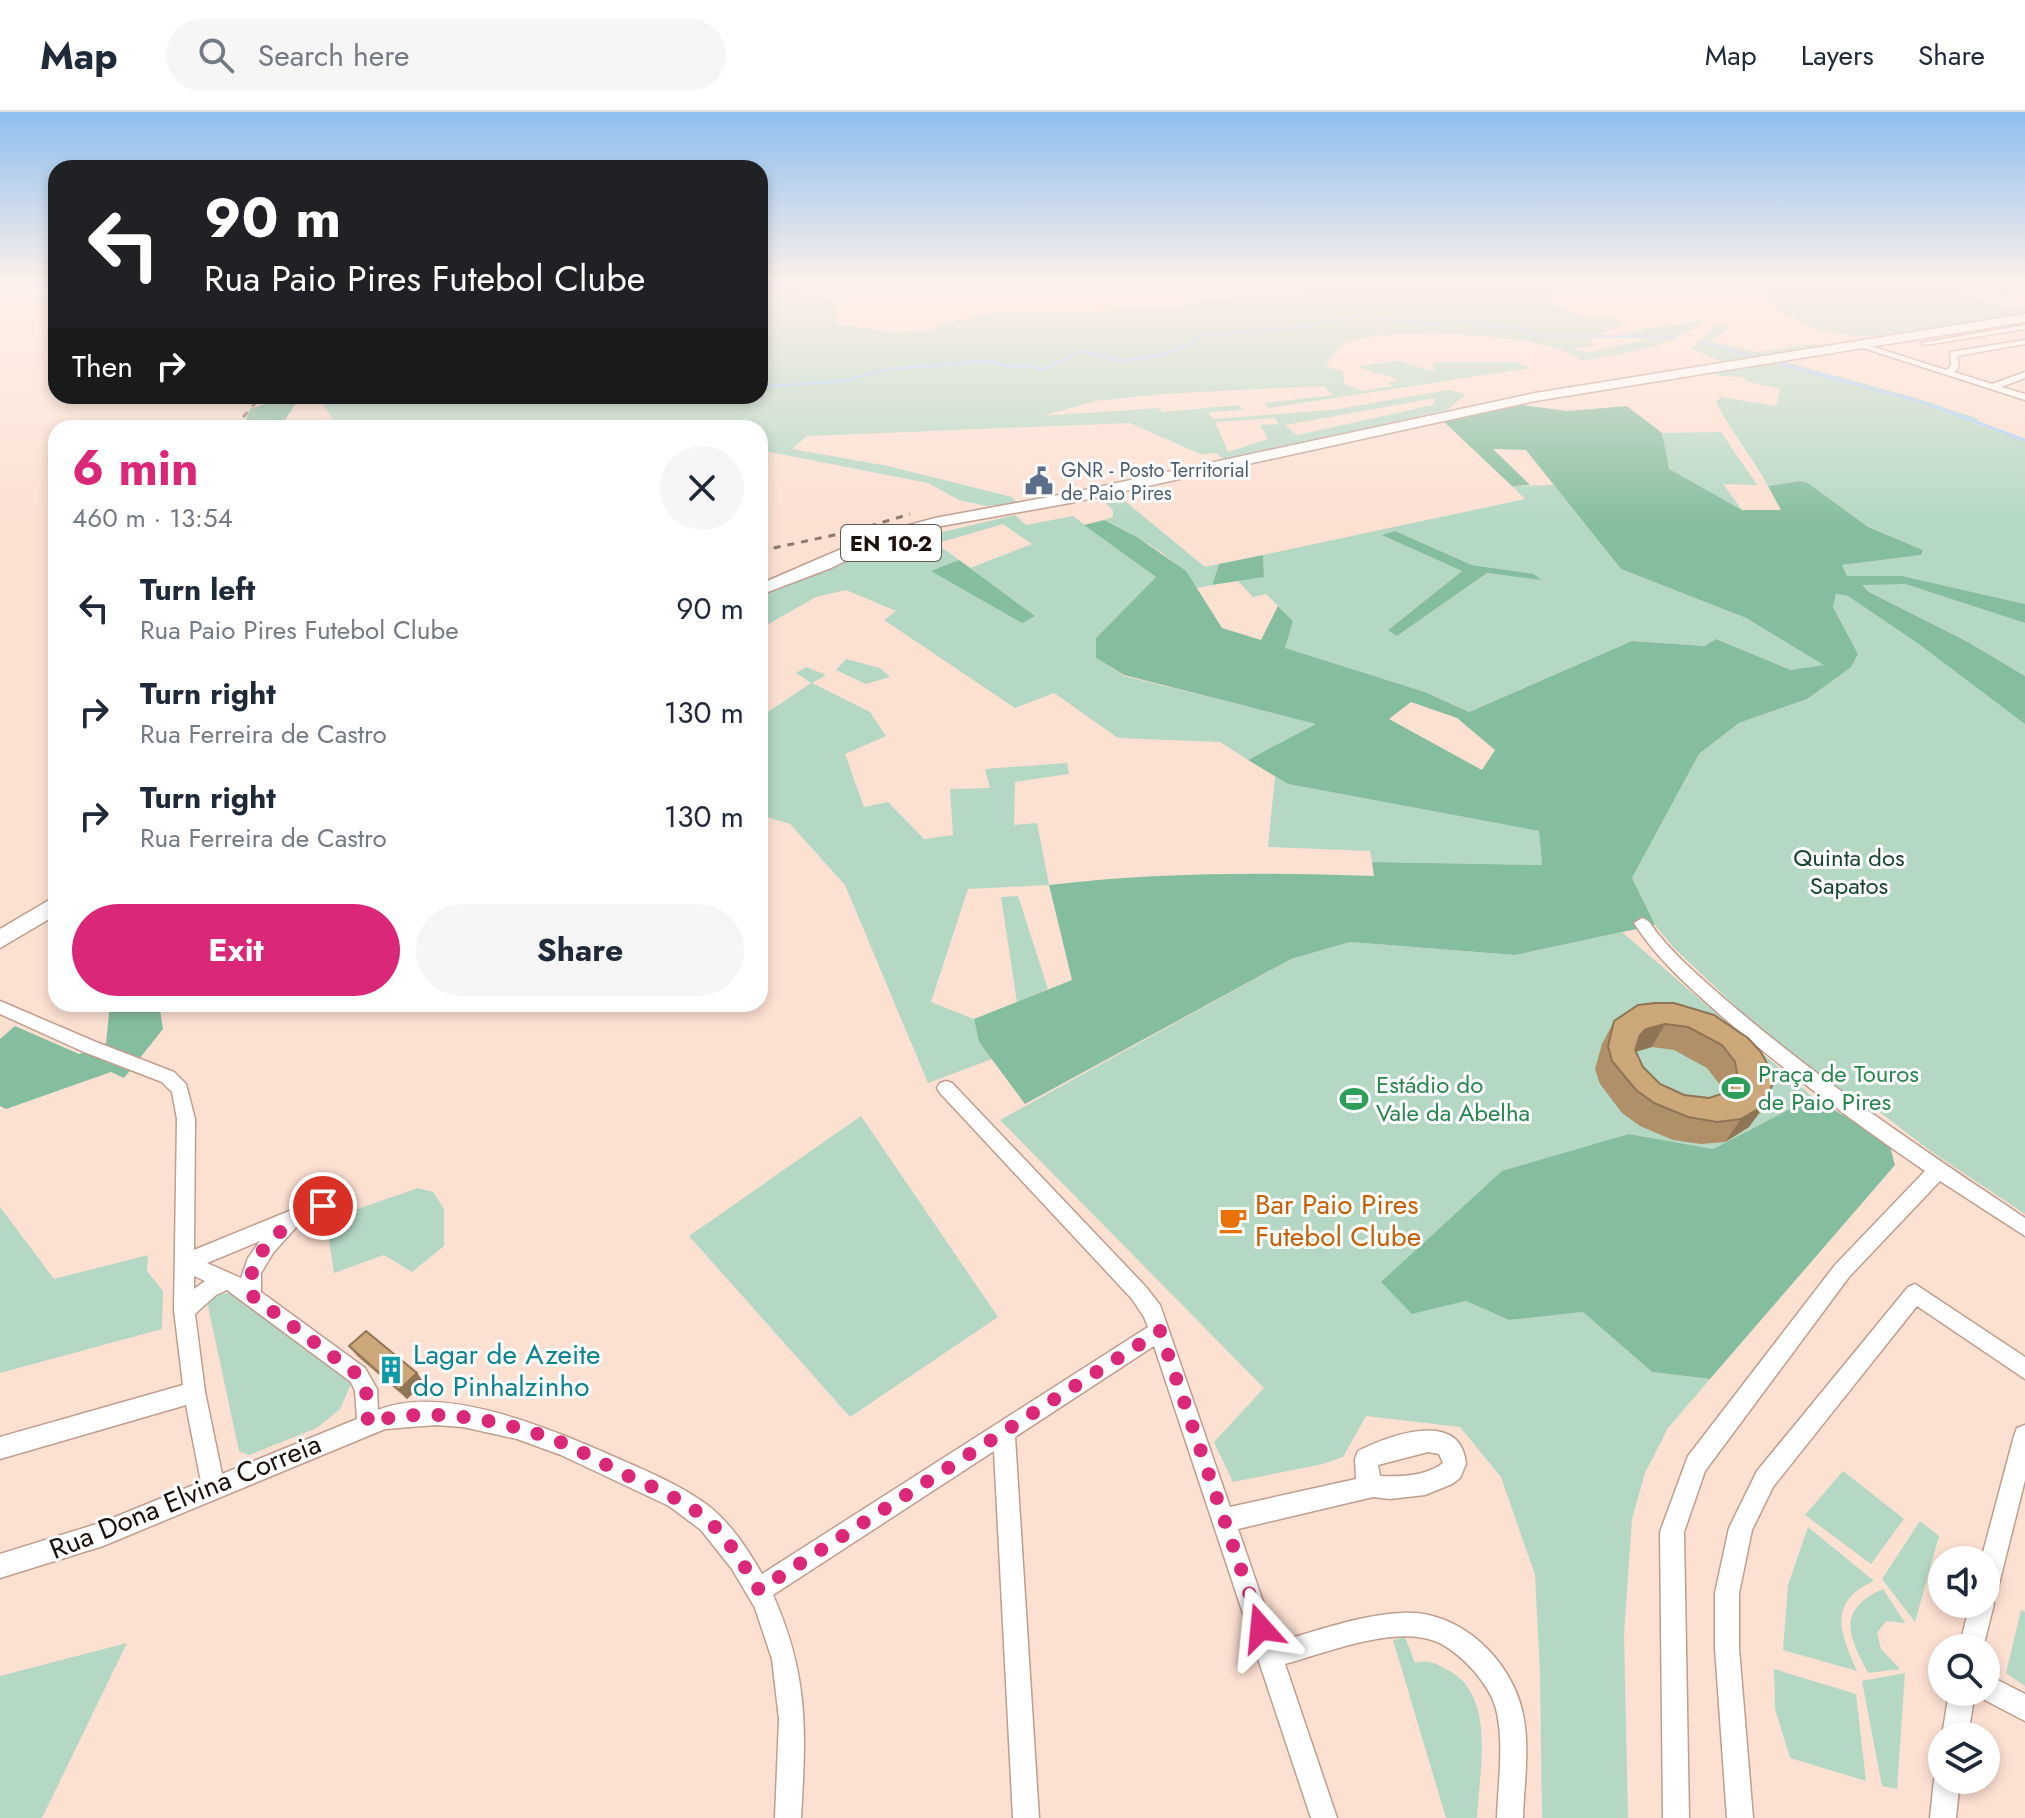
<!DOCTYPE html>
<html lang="en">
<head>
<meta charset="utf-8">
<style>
  body { margin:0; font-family:Jost,sans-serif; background:#f6f6f7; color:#1f2937; height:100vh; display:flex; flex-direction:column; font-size:30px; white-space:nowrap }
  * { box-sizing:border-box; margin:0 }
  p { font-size:26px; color:#747a83 }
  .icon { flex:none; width:44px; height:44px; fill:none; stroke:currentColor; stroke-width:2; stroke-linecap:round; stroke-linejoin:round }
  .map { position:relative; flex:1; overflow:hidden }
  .sheet { position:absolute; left:48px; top:308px; width:720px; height:592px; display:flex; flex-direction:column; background:#fff; border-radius:24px; box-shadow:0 4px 12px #0003 }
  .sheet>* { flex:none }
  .hud { position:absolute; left:48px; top:48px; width:720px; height:244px; border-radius:24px; box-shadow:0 4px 12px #0003; background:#202124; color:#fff; overflow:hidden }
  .controls { position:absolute; left:1928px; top:1434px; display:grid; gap:16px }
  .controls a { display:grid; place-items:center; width:72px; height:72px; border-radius:50%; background:#fff; box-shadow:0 4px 12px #0003; font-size:40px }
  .pin { position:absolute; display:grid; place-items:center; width:68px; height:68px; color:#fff; margin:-34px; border:4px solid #fff; border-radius:50%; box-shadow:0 2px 8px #0007 }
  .me { position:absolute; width:88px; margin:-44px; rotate:342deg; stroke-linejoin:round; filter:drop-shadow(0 0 6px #0008) }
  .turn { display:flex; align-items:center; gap:28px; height:168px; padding:0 24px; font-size:36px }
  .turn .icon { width:104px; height:104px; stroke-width:2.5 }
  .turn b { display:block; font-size:56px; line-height:68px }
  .then { display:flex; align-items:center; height:76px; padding:0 24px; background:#0003; gap:16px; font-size:30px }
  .round { display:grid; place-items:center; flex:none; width:84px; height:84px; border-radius:42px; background:#f6f6f7 }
  .summary { display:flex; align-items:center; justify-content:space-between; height:136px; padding:0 24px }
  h1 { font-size:48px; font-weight:700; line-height:60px; color:#db2777 }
  .button { display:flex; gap:16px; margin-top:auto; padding:16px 24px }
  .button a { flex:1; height:92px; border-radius:48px; background:#db2777; color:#fff; font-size:32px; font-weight:700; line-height:92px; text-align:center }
  .button a+a { background:#f6f6f7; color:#1f2937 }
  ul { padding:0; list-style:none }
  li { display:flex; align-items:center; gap:24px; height:104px; padding:0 24px }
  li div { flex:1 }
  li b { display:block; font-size:30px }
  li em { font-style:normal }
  header { display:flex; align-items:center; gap:48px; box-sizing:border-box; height:112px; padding:0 40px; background:#fff; border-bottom:2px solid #e0e1e3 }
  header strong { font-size:38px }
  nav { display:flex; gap:44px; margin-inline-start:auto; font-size:28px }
  .search { width:560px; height:72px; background:#f6f6f7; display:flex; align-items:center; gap:20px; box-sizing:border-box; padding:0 28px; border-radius:44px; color:#747a83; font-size:30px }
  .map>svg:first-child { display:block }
  .green { fill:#b4d8c4; fill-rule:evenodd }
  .forest { fill:#85be9f; fill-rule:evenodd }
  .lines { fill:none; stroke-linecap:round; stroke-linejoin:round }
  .stream { stroke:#a7cffa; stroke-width:3 }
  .street-casing { stroke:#bf9e8e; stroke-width:3 }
  .primary-casing { stroke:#bf9e8e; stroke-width:3 }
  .street { fill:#fff; fill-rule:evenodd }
  .primary { fill:#fff; fill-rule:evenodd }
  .rail { stroke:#8b776d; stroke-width:3; stroke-dasharray:7 7; stroke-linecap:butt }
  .wall { fill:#af9069; fill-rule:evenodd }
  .shaded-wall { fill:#8f7555 }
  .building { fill:#cca77a; stroke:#8f7555; stroke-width:2; fill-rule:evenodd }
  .route { stroke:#db2777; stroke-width:14; stroke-dasharray:0 25.2 }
  .labels { text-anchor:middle; stroke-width:6; stroke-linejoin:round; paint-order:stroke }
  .far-service-label { font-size:20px; fill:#4e5e75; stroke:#fff; text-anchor:start }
  .shield { fill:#fff; stroke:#605854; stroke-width:2 }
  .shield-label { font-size:22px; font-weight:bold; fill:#1c100b }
  .park-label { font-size:24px; fill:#184530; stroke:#fff }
  .leisure-label { font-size:24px; fill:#27864d; stroke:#fff; text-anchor:start }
  .near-food-label { font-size:28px; fill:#c56008; stroke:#fff; text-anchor:start }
  .near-culture-label { font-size:28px; fill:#0d838f; stroke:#fff; text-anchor:start }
  .near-street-label { font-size:28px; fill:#1c100b; stroke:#fff }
</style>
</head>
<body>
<header>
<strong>Map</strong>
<div class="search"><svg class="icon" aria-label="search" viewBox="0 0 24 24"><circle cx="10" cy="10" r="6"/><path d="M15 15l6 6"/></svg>Search here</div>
<nav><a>Map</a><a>Layers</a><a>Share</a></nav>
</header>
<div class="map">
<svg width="2025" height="1706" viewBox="0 0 2025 1706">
  <rect width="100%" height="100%" fill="#fce0d2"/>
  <path class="green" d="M1348,174H1552V193L1585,206L1609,205L1624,211L1590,227L1594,234L1573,236L1586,241L1647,227L1625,223C1649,212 1678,215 1705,207C1668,238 1628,240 1582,249C1550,220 1385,214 1345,231C1337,235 1331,247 1326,255L1342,259L1345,272L1362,279L1393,274L1388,270L1399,268C1384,261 1371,262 1357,254L1397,249L1434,259L1433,250H1515L1531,256L1268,296L1265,291L1333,283L1324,274L1163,282L1095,289L1043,304L1158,296L1163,300L1239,293L1244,298L1208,300L1213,307L1332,298L1448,278L1466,282L1447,298L1224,348L1216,341L1200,342L1130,311L807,324L792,337L888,354L1012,385L1018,391L987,394L959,388L928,371L760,338V316H331L333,308L318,284H760V176L794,175L832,188L838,212L889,220L928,219L954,209L998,200H1086L1180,194L1273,179ZM1435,286L1433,293L1297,323L1285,313ZM1275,306L1278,312L1260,313L1268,327L1228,340L1215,310Z
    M1761,174H1998L2022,186L1958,179L1960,183L2001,194L2025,195V202C1953,214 1843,247 1781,198C1773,192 1767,181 1761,174Z
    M1717,212L1731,215L1710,229L1756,240L1814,232L1822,235L1725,251L1691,236Z
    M1786,250L1920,287L1979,307L1973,311L2025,329V492L1902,464H1847L1842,453L1921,443L1923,438L1868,415L1808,371L1799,369L1768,374C1752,344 1731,320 1716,290L1721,285L1776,294L1780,277L1746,269L1743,265L1718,264L1714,260Z
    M1721,320L1757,373L1723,372L1742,398L1668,357L1662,321Z
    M1554,373L1621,457L1746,506L1826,553L1791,558L1716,527L1705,534L1632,529L1469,600L1425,580L1284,536L1293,509L1266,482L1253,485L1237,468L1264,465L1263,443L1525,387L1512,374ZM1395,419L1472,453L1534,462L1539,467L1487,461L1397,524L1389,517L1462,459L1383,423Z
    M1115,381L1205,455L1219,452L1212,473L1197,476C1176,444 1138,425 1104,408L1113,405V398L1098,384Z
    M1015,403L1026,413L1073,404L1156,465L1096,526V546L1124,564L1318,612L1248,648L1220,630L1118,626L1054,581L1015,596L884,508L896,499L846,478L816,485L760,517V484C810,464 884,420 938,435C946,437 953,444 959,448L932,459L1035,504L970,456L1032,432L1003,412L935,432L925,424Z
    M1861,472H1905L2025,511V564L1968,530L1869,480Z
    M1836,482L1848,484L2025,588V1102L1932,1040L1877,998L1830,975L1784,940L1674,836L1650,807L1632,766L1699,642L1739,611L1807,587L1858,542L1833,495Z
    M846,547L880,556L890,565L866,572L836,558Z
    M806,555L826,563L812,571L870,600L886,624L845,642L864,695L888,690L924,727L953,723L950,677L990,676L985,657L1067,651L1069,662L1015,670L1014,713L1037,711L1049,773L968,777L931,890L974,907L979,930L992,947L928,971L845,773L790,712L760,703V605L811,571L796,561Z
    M1275,664L1288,672L1539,719L1542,753L1372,750L1370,739L1268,735Z
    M1018,784L1048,877L1017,890L1001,785Z
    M1622,820L1813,985L1713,1037L1629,1022L1412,1202L1466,1189L1509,1208L1583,1200L1652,1260L1710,1267L1668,1316L1645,1361L1632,1407L1624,1522L1628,1706H1542L1540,1561L1535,1463L1501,1365L1460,1315L1366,1304L1343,1345L1323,1352L1233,1370L1214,1330L1264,1276L1000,1008L1291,847L1350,830L1515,843Z
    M861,1004L998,1205L850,1305L689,1124Z
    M418,1076L433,1080L444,1097V1134L412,1160L384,1143L334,1161L326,1108Z
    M0,1095L54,1167L148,1143L147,1159L163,1179L162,1217L0,1261Z
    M228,1181L285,1211L353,1268L340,1297L317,1316L249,1343L239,1339L208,1194L210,1184Z
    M1843,1359L1904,1407L1871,1452L1805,1403Z
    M1920,1409L1939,1424L1915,1510L1882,1467Z
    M1808,1415L1874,1469C1827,1490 1840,1521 1857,1559L1783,1538L1788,1473Z
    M1883,1477L1905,1511L1886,1509L1877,1521L1881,1537L1900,1557L1868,1561C1848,1523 1836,1498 1883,1477Z
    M2021,1498L2025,1500V1574L2006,1561Z
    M1405,1525L1415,1551C1428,1548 1433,1550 1444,1556C1498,1580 1479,1659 1477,1706H1446L1393,1528Z
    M127,1531L42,1706H0V1564Z
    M1774,1557L1856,1582L1866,1669L1790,1646L1775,1597Z
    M1905,1561L1897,1677L1882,1674L1862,1569Z"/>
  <path class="forest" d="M285,285L299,286L280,316H243L250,297Z
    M1523,293L1567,299L1627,294L1662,321L1669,357L1742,398H1781L1768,374L1800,369L1808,371L1868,415L1923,438L1921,443L1842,453L1847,464H1902L2025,492V511L1905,472L1862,473L1869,480L1968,530L2025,564V612L1919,532L1848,484L1836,482L1833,495L1858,542L1851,555L1807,587L1739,611L1699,642L1632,766L1655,813L1515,843L1350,830L1291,847L1025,992L979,930L974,907L1072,868L1049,773C1157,760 1265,760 1374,764L1372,750L1542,753L1539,719L1288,672L1248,648L1316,612L1124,563L1096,546V526L1156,465L1084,413L1104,408L1137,425L1186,459L1222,516L1261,528L1278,494L1293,509L1285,536L1425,580L1469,600L1632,529L1705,534L1716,527L1791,558L1824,553L1746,506L1621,457L1526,338L1493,337L1530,373L1512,374L1443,309ZM1411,590L1457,606L1495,638L1482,658L1389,607Z
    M1395,419L1472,453L1534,462L1541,468L1487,461L1397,524L1388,518L1462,459L1382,423Z
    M1263,443L1264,465L1212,473L1219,452Z
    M959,448L970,456L1035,504L1022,511L931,459Z
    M110,892H159L163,917L124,966L111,960L6,997L0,994V927L15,914L79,942L106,931Z
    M1813,985L1889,1031L1895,1053L1710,1267L1652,1260L1583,1200L1509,1208L1466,1189L1412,1202L1381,1170L1502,1059L1629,1022L1713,1037Z"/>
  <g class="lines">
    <path class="stream" d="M1704,231L1757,246
      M1774,250L1925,291L2025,328
      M760,275L842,269L889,257L989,249L1006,254H1033L1041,258L1082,239L1121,249L1161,243L1185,235L1202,223L1288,217L1362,203L1428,213L1468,209L1486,214L1514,215L1541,224L1676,225"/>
    <defs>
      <path id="street" d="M2025,213V217L1925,233L1921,231Z
        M2025,228V232L1957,244L1959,255L1954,260L1992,272L2025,260V266L2001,275L2025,282V288L1854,233L1861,231L1946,258L1951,254L1950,240Z
        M1642,806C1650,808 1653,816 1658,822C1674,842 1692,858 1710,874C1808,961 1916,1033 2025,1106V1124L1940,1069L1849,1165L1705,1359L1684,1420L1689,1706H1663L1660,1420L1685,1352L1688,1344L1835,1153L1925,1059C1853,1010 1783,958 1717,900C1687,873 1656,846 1634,811Z
        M0,889L96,930L174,960L186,972L195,1007L194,1138L316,1088L323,1086L330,1088L333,1094L330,1100L299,1112L273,1141L261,1161V1180L365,1256L377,1277L378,1298C447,1270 560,1321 624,1349C653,1362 684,1375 710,1395C732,1413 748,1438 762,1462L1148,1215L1144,1205L1132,1187L940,981L937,976L940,971L946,969L952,971L1146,1175L1160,1193L1230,1395L1356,1367L1355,1347L1358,1339C1388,1324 1461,1296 1466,1352L1460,1366L1452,1372L1425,1383L1390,1387L1373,1385L1238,1417L1277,1530C1318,1519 1359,1503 1402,1501C1459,1497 1512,1548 1523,1602C1530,1636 1524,1672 1523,1706H1497C1498,1671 1504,1636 1497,1601C1494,1585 1484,1571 1474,1559C1463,1547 1450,1535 1435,1529C1394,1513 1325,1541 1285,1552L1337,1706H1311L1154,1234L1015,1325L1039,1706H1013L994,1339L773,1483C809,1564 806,1619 801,1706H775L779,1607L772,1547L755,1496L732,1457L701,1418L669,1394L561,1343L517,1327L463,1315L436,1313L385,1317L103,1434L0,1466V1442L103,1410L201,1370L186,1293L0,1347V1325L183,1273L174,1198L177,1007L172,980L162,970L84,940L0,902ZM260,1129L248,1146L241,1166L207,1151ZM194,1164L205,1169L194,1177ZM227,1178L351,1270L355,1279L357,1307L222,1362L205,1280L195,1202L216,1183ZM1428,1340L1439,1342L1443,1351C1427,1364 1400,1365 1380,1364L1378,1353Z
        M1915,1172L2025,1245V1267L1917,1194L1773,1375L1752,1418L1739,1481V1536L1753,1706H1727L1715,1536V1481L1729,1416L1757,1359L1908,1175Z
        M2025,1313V1368L1998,1476L1991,1486L1994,1492L1983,1536H1959L1970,1492H1986V1448H1981L2014,1324L2017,1316Z
        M1986,1562L2025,1582V1609L1977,1584L1976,1580H1986Z
        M1949,1580H1975L1968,1624H1942Z
        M1942,1657V1668H1960L1956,1706H1930L1934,1668L1938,1659Z"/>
      <path id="primary" d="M2025,202V210L1535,289L1070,391L936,415L888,428L831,456L760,483V472L876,422L935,406L1070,381L1535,281Z
        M56,784V803L0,836V817Z"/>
    </defs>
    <use href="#street" class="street-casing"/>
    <use href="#primary" class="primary-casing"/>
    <use href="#street" class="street"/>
    <use href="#primary" class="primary"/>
    <path class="rail" d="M234,316L261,284
      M760,439L857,418L910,402"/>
  </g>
  <path class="wall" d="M1638,893L1748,926L1749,1015L1725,1030L1701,1032L1673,1028L1640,1014L1622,1001L1600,972L1595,957L1602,932L1614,909ZM1652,935L1674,938L1707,956L1720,973L1721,982L1709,986L1684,983L1660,972L1643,955L1636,940Z
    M349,1234L417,1261L424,1271L407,1287L357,1244Z"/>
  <path class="shaded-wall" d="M1665,912L1652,935L1633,940L1640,923L1646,917Z
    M1766,992L1749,1015L1725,1030L1741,1007Z
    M417,1261L424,1271L407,1287L399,1278Z"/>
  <path class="building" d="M1655,891H1674L1714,903L1748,926L1761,940L1769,955L1773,970L1766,992L1741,1007L1717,1010L1688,1005L1654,991L1636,978L1612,949L1608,934L1614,909L1638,893ZM1665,912L1688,915L1722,933L1735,950L1738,967L1728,980L1709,986L1684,983L1660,972L1643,955L1635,938L1640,923L1646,917Z
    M366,1219L417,1261L399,1278L349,1234Z"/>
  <linearGradient id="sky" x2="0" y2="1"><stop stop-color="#8ebfef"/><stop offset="0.42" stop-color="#fef1eb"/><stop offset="1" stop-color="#fef1eb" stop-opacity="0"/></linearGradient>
  <rect width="2025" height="413" fill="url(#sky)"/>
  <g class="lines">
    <path class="route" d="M323,1094C288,1109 244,1141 251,1183L358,1263L366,1277L368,1311C424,1294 493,1306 547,1325C574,1334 599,1350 624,1362C650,1374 677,1385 700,1402C726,1421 742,1451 759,1478L1160,1219L1261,1516"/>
  </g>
  <defs>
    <symbol id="civic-bare" viewBox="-9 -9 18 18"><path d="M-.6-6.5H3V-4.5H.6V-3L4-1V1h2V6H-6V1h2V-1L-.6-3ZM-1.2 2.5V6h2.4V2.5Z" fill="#5c6f8a" stroke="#fff" stroke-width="2.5" paint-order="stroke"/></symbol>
    <symbol id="stadium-bare" viewBox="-9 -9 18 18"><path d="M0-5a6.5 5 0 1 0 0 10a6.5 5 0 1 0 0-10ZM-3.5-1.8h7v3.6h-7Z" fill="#2e9e5b" stroke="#fff" stroke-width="2.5" paint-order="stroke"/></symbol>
    <symbol id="cafe-bare" viewBox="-9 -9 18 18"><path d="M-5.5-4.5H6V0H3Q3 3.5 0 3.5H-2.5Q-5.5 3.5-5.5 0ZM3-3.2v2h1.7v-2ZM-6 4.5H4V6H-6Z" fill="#e8710a" stroke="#fff" stroke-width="2.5" paint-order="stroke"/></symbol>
    <symbol id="building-bare" viewBox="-9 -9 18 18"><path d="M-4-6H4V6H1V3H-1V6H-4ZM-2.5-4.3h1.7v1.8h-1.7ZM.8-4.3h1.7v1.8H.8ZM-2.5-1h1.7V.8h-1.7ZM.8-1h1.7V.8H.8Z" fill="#0f9aa8" stroke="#fff" stroke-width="2.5" paint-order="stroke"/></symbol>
  </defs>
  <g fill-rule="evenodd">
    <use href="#civic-bare" x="1019" y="349" width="40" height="40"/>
    <use href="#stadium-bare" x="1716" y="956" width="40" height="40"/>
    <use href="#stadium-bare" x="1334" y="967" width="40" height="40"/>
    <use href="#cafe-bare" x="1213" y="1088" width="40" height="40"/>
    <use href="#building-bare" x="371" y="1238" width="40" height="40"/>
  </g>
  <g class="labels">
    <g class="far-service-label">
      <text x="1061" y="365">GNR - Posto Territorial<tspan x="1061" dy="23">de Paio Pires</tspan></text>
    </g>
    <rect class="shield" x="841" y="413" width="100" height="36" rx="6"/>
    <g class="shield-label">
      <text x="891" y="439">EN 10-2</text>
    </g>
    <g class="park-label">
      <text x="1849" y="754">Quinta dos<tspan x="1849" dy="28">Sapatos</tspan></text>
    </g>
    <g class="leisure-label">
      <text x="1758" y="970">Praça de Touros<tspan x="1758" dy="28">de Paio Pires</tspan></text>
      <text x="1376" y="981">Estádio do<tspan x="1376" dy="28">Vale da Abelha</tspan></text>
    </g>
    <g class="near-food-label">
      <text x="1255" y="1102">Bar Paio Pires<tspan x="1255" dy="32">Futebol Clube</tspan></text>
    </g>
    <g class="near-culture-label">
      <text x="413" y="1252">Lagar de Azeite<tspan x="413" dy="32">do Pinhalzinho</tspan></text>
    </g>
    <g class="near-street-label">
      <text transform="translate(185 1384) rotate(-22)" y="10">Rua Dona Elvina Correia</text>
    </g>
  </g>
</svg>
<div class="controls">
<a><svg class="icon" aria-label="sound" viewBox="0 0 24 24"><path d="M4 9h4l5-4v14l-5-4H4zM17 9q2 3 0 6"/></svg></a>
<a><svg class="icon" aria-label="search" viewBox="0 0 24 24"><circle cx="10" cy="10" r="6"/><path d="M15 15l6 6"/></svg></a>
<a><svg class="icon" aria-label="layers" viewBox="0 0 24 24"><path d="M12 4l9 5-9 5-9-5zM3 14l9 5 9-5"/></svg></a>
</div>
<div class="pin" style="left:323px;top:1094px;background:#d93025"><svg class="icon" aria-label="arrive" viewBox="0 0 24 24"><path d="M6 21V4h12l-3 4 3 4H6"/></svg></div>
<svg class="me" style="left:1261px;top:1516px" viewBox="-20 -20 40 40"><path d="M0-17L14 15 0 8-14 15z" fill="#db2777" stroke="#fff" stroke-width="4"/></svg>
<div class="hud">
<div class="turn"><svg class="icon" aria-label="left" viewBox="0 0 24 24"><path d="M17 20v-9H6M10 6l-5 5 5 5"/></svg><div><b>90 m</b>Rua Paio Pires Futebol Clube</div></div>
<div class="then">Then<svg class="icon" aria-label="right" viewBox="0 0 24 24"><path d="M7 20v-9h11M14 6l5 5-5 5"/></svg></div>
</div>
<section class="sheet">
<div class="summary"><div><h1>6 min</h1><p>460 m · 13:54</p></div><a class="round"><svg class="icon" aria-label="close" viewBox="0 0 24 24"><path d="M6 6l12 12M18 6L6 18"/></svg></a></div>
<ul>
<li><svg class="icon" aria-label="left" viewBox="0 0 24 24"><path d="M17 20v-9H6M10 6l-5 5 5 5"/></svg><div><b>Turn left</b><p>Rua Paio Pires Futebol Clube</p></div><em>90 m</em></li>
<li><svg class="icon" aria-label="right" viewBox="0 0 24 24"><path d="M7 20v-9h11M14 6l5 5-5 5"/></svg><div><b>Turn right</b><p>Rua Ferreira de Castro</p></div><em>130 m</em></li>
<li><svg class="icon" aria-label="right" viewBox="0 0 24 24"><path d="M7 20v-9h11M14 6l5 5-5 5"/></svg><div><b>Turn right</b><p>Rua Ferreira de Castro</p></div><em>130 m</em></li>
</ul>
<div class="button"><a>Exit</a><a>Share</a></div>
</section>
</div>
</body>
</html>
